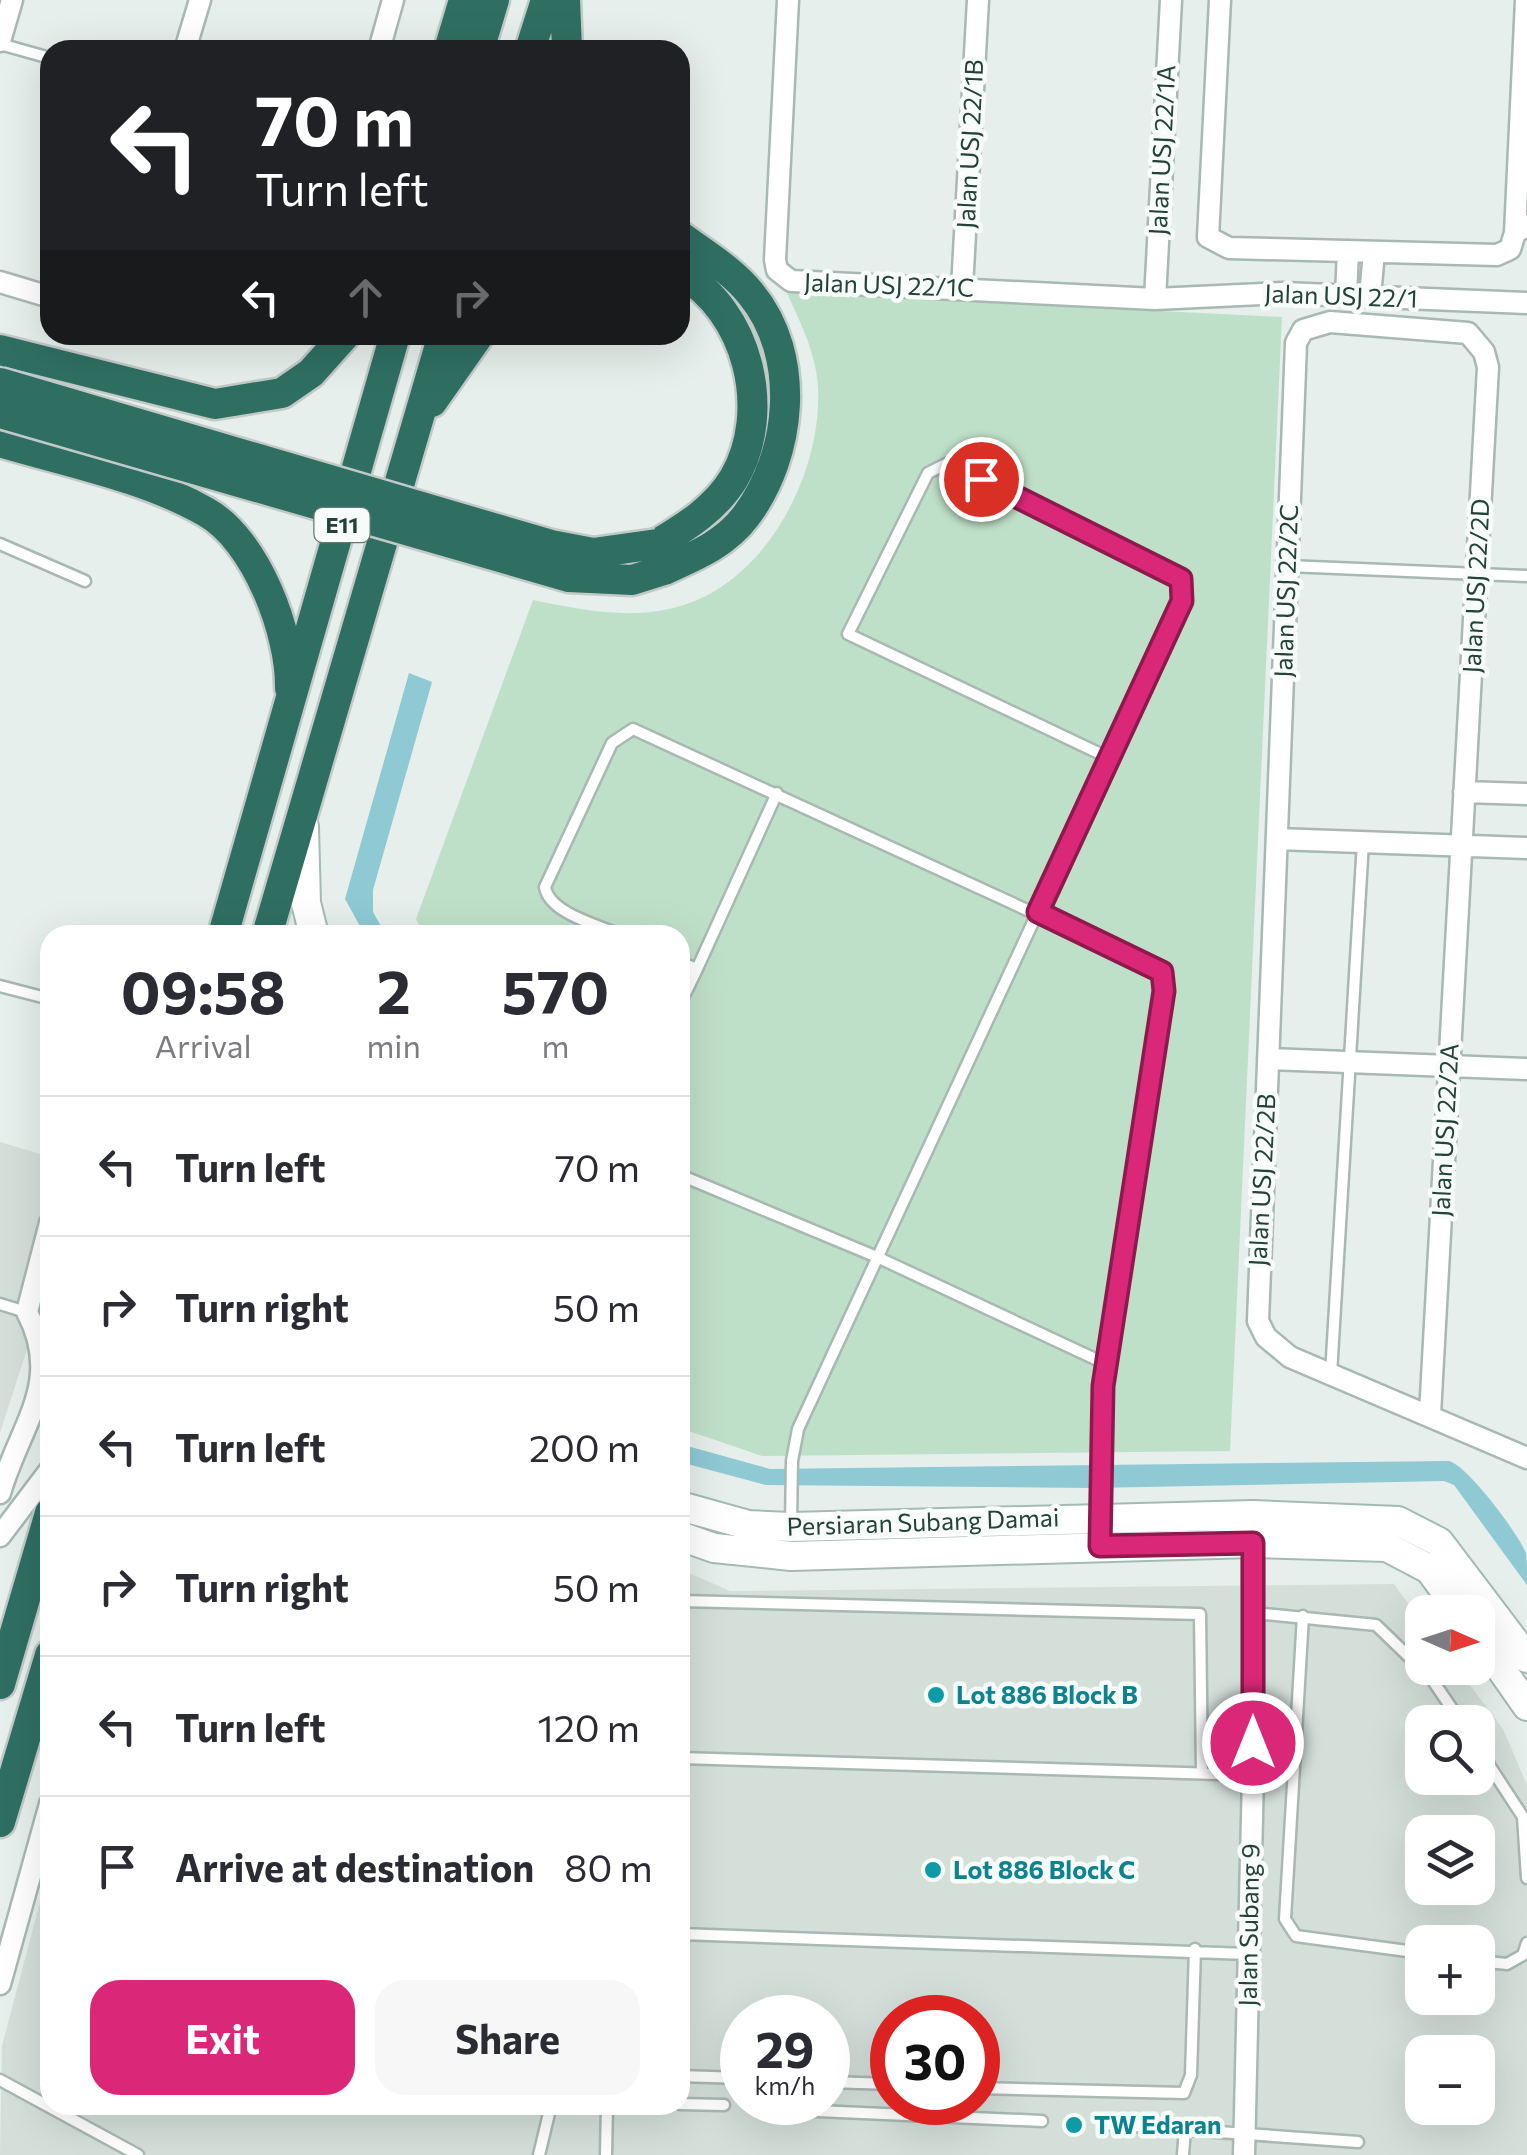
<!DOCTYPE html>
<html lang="en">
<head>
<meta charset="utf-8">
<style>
  body { margin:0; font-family:Commissioner,sans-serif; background:#f7f7f7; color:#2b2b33; height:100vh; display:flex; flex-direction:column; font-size:38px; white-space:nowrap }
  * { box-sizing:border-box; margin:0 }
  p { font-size:32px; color:#7c7c81 }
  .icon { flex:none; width:55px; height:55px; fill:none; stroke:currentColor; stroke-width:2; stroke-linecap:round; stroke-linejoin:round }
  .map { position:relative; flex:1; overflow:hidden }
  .drawer { position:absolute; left:40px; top:925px; width:650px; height:1190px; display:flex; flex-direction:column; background:#fff; border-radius:30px; box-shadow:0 10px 40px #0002 }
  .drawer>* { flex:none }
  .banner { position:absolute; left:40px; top:40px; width:650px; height:305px; border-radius:30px; box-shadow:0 10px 40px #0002; background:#202124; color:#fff; overflow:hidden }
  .needle { width:65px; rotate:93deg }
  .buttons { position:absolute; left:1405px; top:1595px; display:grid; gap:20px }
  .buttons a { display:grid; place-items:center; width:90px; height:90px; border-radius:20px; background:#fff; box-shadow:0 10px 40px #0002; font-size:50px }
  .speed { position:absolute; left:720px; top:1995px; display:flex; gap:20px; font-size:50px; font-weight:700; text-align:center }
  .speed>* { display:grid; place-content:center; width:130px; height:130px; border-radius:50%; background:#fff; box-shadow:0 10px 40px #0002; line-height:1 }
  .speed small { font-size:25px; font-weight:400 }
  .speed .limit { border:15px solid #d22; background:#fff; color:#111 }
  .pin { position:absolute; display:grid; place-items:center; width:85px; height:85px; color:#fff; margin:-42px; border:5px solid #fff; border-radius:50%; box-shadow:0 2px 10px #0007 }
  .me { position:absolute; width:110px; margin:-55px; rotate:0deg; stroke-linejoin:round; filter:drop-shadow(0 0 8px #0008) }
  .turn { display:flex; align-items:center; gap:35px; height:210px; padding:0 50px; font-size:45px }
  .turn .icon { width:130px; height:130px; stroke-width:2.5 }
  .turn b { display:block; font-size:70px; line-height:85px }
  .lanes { display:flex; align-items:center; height:95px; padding:0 50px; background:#0003; justify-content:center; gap:50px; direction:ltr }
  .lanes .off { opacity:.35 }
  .eta { display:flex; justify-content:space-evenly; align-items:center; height:170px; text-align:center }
  .eta b { font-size:60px; font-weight:700; line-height:70px }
  .primary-button { display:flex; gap:20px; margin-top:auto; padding:20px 50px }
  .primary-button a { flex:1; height:115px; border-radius:30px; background:#db2777; color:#fff; font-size:40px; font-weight:700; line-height:115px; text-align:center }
  .primary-button a+a { background:#f7f7f7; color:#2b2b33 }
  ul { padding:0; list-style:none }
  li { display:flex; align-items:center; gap:30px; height:140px; padding:0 50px; border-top:2px solid #e1e1e2 }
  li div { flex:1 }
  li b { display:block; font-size:38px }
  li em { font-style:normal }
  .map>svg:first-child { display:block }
  .built { fill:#d4dfda; fill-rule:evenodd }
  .green { fill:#bfe0c8 }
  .water { fill:#8ec9d4 }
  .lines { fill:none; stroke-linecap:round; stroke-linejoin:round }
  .lane-casing { stroke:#a8b8b2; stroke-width:15 }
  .street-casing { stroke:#a8b8b2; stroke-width:25 }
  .secondary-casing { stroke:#a4bbb3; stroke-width:32 }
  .highway-casing { stroke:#c2cac8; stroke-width:35 }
  .lane { stroke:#fff; stroke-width:10 }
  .street { stroke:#fff; stroke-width:20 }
  .secondary { stroke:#fff; stroke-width:28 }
  .highway { stroke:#2f6f62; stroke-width:30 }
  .highway-bridge-casing { stroke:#c2cac8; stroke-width:35; stroke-linecap:butt }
  .highway-bridge { stroke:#2f6f62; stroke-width:30 }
  .route-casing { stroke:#8e194d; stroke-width:25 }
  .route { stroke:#db2777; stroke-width:18 }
  .culture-dot { fill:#0f9aa8; stroke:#f7fbf9; stroke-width:4 }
  .labels { text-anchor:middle; stroke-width:9; stroke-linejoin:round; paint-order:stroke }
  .shield { fill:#f7fbf9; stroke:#637a73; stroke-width:2.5 }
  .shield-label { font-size:22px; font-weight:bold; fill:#24423a }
  .street-label { font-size:25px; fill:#24423a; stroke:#f7fbf9 }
  .culture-label { font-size:25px; font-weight:bold; fill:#0d838f; stroke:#f7fbf9; text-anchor:start }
</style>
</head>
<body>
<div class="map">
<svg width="1527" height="2155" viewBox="0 0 1527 2155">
  <rect width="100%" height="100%" fill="#e6efeb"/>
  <path class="built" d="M0,1142L50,1157V1278L0,1433Z
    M680,1569L730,1591L1394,1584L1422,1622V1668H1457L1503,1729L1527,1785V2155H0L2,2046L50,1864V2105H680ZM1422,1722H1478V1778H1422ZM1422,1832H1478V1888H1422ZM1422,1942H1478V1998H1422ZM742,2018H828V2102H742ZM892,2018H978V2102H892ZM1422,2052H1478V2108H1422Z"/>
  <path class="green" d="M787,293L1282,317L1230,1451L762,1456L680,1428V935H424L416,919L533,600C579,609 623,619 669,609C763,590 823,475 818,386C816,353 800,322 787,293Z"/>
  <path class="water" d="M409,673L432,682L373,890V912L386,935H365L345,899Z
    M680,1444L770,1469L1449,1461C1468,1466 1517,1532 1526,1553C1527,1561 1527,1575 1527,1585L1454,1485L1444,1481L1091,1488L766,1485L680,1462Z"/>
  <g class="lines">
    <defs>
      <path id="lane" d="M0,44L50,58
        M0,544L85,581
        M1288,566L1527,576
        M620,935C598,925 549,913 545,887L612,743L633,729L1162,972L1164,991L1103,1385L1100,1515
        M680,962L697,969L680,1004
        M697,969L777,793
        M0,986L50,999
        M680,1175L877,1257L1106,1364
        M0,1304L26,1312
        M1331,1374L1363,842
        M791,1525L792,1461L798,1429L1182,601L1181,579L948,463L928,473L848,634L1109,758
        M680,1601L1200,1614L1202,1773
        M1254,1613L1376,1625L1431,1678L1461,1722
        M1303,1616L1285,1919L1296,1936L1422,1953
        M1478,1748L1523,1817L1527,1878
        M680,1758L1252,1775
        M680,1934L1248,1954
        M1478,1961L1507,1964L1523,1955L1527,1943
        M680,2076L742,2078
        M0,2080L138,2155
        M828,2082L892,2084
        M978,2088L1184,2093L1191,2075L1195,1949
        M680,2104L724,2105
        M753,2108L1042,2121
        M1106,2124L1358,2142
        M539,2155L551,2105
        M606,2155L607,2105
        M1183,2155L1185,2127"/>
      <path id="street" d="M788,0L775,260L777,270L791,281L1155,299L1283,293L1527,303
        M1220,0L1208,237L1229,248L1497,255L1510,249L1515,233L1527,225
        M0,41L12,0
        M185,50L200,0
        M379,50L393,0
        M1515,233L1526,0
        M0,282L50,297
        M962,288L978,0
        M1346,296L1348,251
        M1370,297L1374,252
        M1155,299L1171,0
        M1464,792L1527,794
        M1277,839L1527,848
        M1268,1059L1527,1069
        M1430,1414L1488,367L1484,352L1468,333L1330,322L1303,330L1296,343L1258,1321L1266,1337L1290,1357L1527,1458
        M0,1493C20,1424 64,1383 27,1312L50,1223
        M0,1536L50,1470
        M0,1984L50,1804
        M1244,2155L1253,1775V1532"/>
      <path id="secondary" d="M304,827L306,903L314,935
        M680,1506L748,1525L791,1527L1253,1515L1398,1521L1439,1542L1527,1658
        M680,1536L714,1548L791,1556L1253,1543L1387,1547L1429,1569L1461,1612
        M1478,1636L1527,1706"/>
      <path id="highway" d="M565,0L567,50
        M449,50L464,0
        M479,50L494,0
        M530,50L546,0
        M0,350L215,404L282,393L311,373L345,335
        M432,402L479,335
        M0,442C67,462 145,477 206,512C256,540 291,633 290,688
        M657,544C686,527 716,508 734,478C773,411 748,310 680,273
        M664,570C695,556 725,544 746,516C792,455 802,356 751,294C732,270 704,254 680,236
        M223,935L395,335
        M267,935L443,335
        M0,1684L50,1513
        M0,1822L50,1655"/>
    </defs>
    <use href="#lane" class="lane-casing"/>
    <use href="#street" class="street-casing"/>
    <use href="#secondary" class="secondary-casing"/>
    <use href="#highway" class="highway-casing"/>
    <use href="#lane" class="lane"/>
    <use href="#street" class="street"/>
    <use href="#secondary" class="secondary"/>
    <use href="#highway" class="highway"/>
    <defs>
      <path id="highway-bridge" d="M0,383L551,545L593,553L657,544
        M0,413L569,577L632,580L664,570"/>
    </defs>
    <use href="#highway-bridge" class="highway-bridge-casing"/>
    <use href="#highway-bridge" class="highway-bridge"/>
  </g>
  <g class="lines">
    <defs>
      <path id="route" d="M981,479L1181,579L1182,601L1038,912L1162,972L1164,991L1103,1386L1100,1546L1253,1543V1743"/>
    </defs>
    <use href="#route" class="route-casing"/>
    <use href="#route" class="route"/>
  </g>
  <g class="culture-dot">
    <circle cx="936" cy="1695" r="10"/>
    <circle cx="933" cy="1870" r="10"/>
    <circle cx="1074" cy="2125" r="10"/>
  </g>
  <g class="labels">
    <rect class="shield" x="314.5" y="508" width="55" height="34" rx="8"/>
    <g class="shield-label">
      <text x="342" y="533">E11</text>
    </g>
    <g class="street-label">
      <text transform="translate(970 144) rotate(-87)" y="9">Jalan USJ 22/1B</text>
      <text transform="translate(1162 150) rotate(-87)" y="9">Jalan USJ 22/1A</text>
      <text transform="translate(889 285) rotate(2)" y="9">Jalan USJ 22/1C</text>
      <text transform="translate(1341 296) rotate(2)" y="9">Jalan USJ 22/1</text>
      <text transform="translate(1476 586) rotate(-87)" y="9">Jalan USJ 22/2D</text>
      <text transform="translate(1286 591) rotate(-88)" y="9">Jalan USJ 22/2C</text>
      <text transform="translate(1445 1130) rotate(-87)" y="9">Jalan USJ 22/2A</text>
      <text transform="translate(1262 1180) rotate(-87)" y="9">Jalan USJ 22/2B</text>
      <text transform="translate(923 1522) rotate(-2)" y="9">Persiaran Subang Damai</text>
      <text transform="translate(1249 1925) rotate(-89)" y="9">Jalan Subang 9</text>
    </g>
    <g class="culture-label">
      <text x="956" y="1704">Lot 886 Block B</text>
      <text x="953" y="1879">Lot 886 Block C</text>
      <text x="1094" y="2134">TW Edaran</text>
    </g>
  </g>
</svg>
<div class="buttons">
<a><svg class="needle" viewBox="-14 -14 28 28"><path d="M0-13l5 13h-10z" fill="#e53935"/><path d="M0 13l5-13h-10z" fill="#7c7c81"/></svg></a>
<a><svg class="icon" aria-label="search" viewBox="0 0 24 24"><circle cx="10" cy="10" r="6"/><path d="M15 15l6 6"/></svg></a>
<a><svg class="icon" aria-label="layers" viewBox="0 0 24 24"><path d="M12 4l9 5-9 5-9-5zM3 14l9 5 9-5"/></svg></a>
<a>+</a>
<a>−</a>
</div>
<div class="speed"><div>29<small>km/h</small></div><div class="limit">30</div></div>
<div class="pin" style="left:981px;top:479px;background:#d93025"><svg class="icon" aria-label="arrive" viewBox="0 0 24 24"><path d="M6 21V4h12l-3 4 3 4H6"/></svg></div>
<svg class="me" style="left:1253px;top:1743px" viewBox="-20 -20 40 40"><circle r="17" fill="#db2777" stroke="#fff" stroke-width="3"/><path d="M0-11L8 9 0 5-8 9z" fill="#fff"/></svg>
<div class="banner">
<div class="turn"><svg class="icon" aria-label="left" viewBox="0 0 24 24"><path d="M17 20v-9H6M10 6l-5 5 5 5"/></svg><div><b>70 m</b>Turn left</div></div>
<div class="lanes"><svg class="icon" aria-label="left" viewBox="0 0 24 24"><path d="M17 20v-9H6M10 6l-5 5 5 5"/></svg><svg class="icon off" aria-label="ahead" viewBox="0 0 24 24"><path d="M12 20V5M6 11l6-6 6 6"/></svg><svg class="icon off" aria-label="right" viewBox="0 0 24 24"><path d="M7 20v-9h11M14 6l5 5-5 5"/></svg></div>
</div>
<section class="drawer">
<div class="eta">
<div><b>09:58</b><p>Arrival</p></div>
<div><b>2</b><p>min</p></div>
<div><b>570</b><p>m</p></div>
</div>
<ul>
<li><svg class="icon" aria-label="left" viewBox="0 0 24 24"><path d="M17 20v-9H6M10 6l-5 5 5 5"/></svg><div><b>Turn left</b></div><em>70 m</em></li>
<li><svg class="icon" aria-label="right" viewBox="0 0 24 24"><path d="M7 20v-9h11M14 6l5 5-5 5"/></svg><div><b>Turn right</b></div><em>50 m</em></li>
<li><svg class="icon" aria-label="left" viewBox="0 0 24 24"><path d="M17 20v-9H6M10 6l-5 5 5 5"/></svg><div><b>Turn left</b></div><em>200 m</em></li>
<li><svg class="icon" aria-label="right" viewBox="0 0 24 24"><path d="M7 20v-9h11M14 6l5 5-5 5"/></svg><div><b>Turn right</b></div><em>50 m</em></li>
<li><svg class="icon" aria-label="left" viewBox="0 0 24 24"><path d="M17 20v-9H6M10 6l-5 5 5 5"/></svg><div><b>Turn left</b></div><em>120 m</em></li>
<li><svg class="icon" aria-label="arrive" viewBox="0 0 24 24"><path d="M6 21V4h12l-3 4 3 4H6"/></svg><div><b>Arrive at destination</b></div><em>80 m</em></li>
</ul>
<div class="primary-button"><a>Exit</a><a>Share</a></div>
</section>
</div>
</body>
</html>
